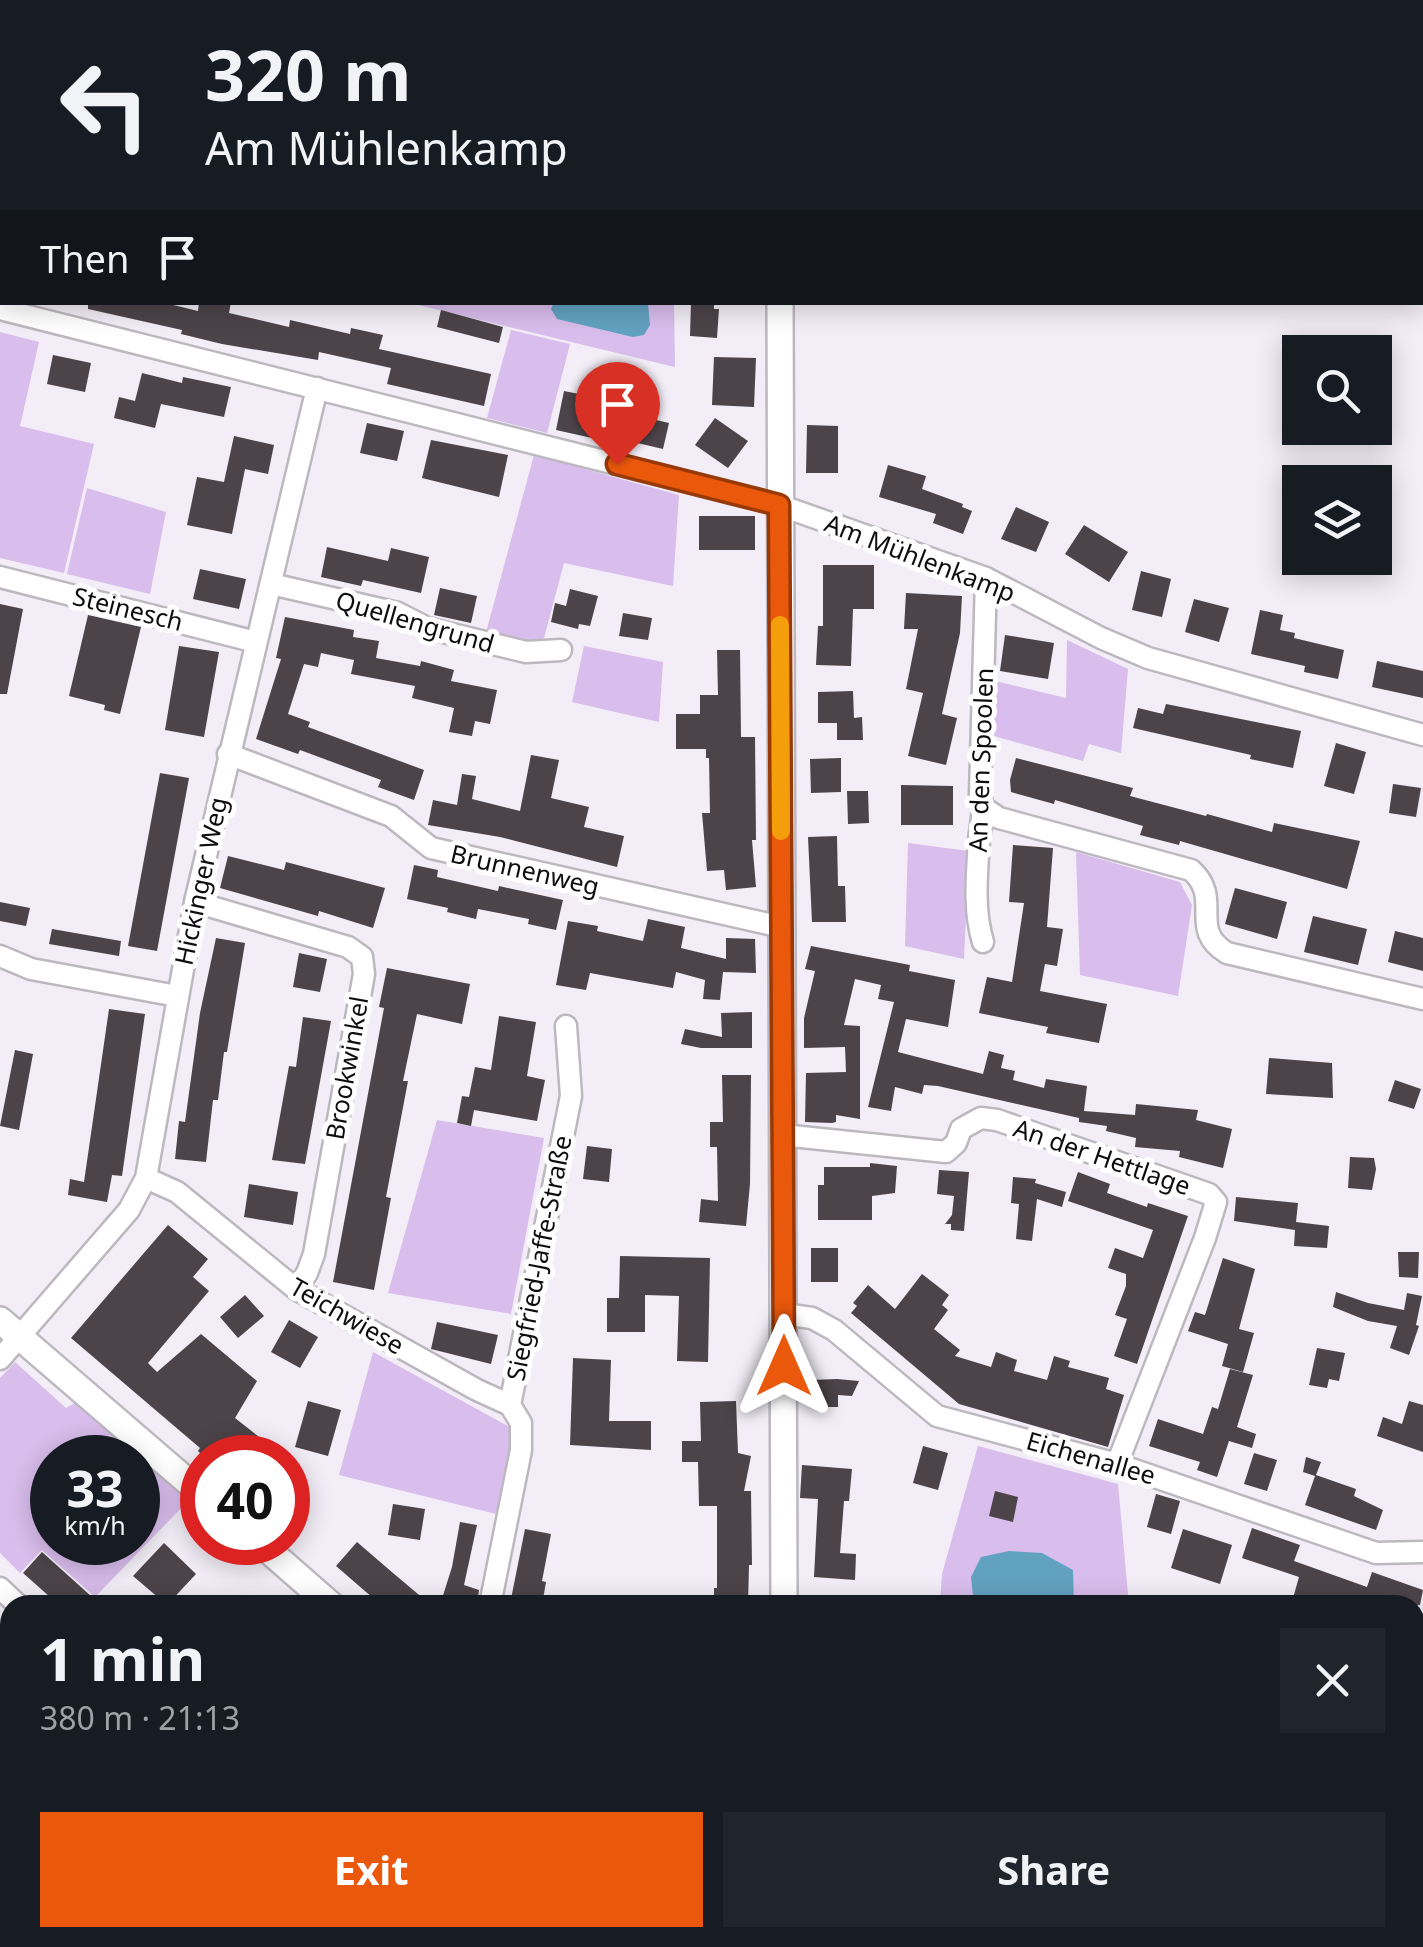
<!DOCTYPE html>
<html lang="en">
<head>
<meta charset="utf-8">
<style>
  body { margin:0; font-family:"Noto Sans",sans-serif; background:#20242c; color:#f1f3f6; height:100vh; display:flex; flex-direction:column; font-size:38px; white-space:nowrap }
  * { box-sizing:border-box; margin:0 }
  p { font-size:32px; color:#9ea1a6 }
  .icon { flex:none; width:55px; height:55px; fill:none; stroke:currentColor; stroke-width:2; stroke-linecap:round; stroke-linejoin:round }
  .map { position:relative; flex:1; overflow:hidden }
  .panel { position:absolute; left:0px; top:1595px; width:1425px; height:352px; display:flex; flex-direction:column; background:#171b24; border-radius:30px 30px 0 0; box-shadow:0 5px 25px #0003 }
  .panel>* { flex:none }
  .hud { position:absolute; left:0px; top:0px; width:1425px; height:305px; box-shadow:0 5px 25px #0003; background:#171b24; color:#f1f3f6; overflow:hidden }
  .fabs { position:absolute; left:1282px; top:335px; display:grid; gap:20px }
  .fabs a { display:grid; place-items:center; width:110px; height:110px; border-radius:0px; background:#171b24; box-shadow:0 5px 25px #0003; font-size:50px }
  .speed { position:absolute; left:30px; top:1435px; display:flex; gap:20px; font-size:50px; font-weight:700; text-align:center }
  .speed>* { display:grid; place-content:center; width:130px; height:130px; border-radius:50%; background:#171b24; box-shadow:0 5px 25px #0003; line-height:1 }
  .speed small { font-size:25px; font-weight:400 }
  .speed .limit { border:15px solid #d22; background:#fff; color:#111 }
  .pin { position:absolute; display:grid; place-items:center; width:85px; height:85px; color:#fff; margin:-102px -42px; border-radius:50% 50% 50% 0; rotate:-45deg; box-shadow:0 0 10px #0007 }
  .pin .icon { rotate:45deg }
  .me { position:absolute; width:110px; margin:-55px; rotate:0deg; stroke-linejoin:round; filter:drop-shadow(0 0 8px #0008) }
  .turn { display:flex; align-items:center; gap:35px; height:210px; padding:0 40px; font-size:45px }
  .turn .icon { width:130px; height:130px; stroke-width:2.5 }
  .turn b { display:block; font-size:70px; line-height:85px }
  .then { display:flex; align-items:center; height:95px; padding:0 40px; background:#0003; gap:20px; font-size:38px }
  .round { display:grid; place-items:center; flex:none; width:105px; height:105px; border-radius:0px; background:#20242c }
  .overview { display:flex; align-items:center; justify-content:space-between; height:170px; padding:0 40px }
  h1 { font-size:60px; font-weight:700; line-height:75px }
  .button { display:flex; gap:20px; margin-top:auto; padding:20px 40px }
  .button a { flex:1; height:115px; border-radius:0px; background:#ea580c; color:#fff; font-size:40px; font-weight:700; line-height:115px; text-align:center }
  .button a+a { background:#20242c; color:#f1f3f6 }
  .map>svg:first-child { display:block }
  .green { fill:#d9bdec; fill-rule:evenodd }
  .water { fill:#62a2c1 }
  .building { fill:#4c4448 }
  .lines { fill:none; stroke-linecap:round; stroke-linejoin:round }
  .minor-casing { stroke:#bdb8c0; stroke-width:25 }
  .tertiary-casing { stroke:#bdb8c0; stroke-width:30 }
  .minor { stroke:#fff; stroke-width:20 }
  .tertiary { stroke:#fff; stroke-width:25 }
  .route-casing { stroke:#983908; stroke-width:25 }
  .route { stroke:#ea580c; stroke-width:18 }
  .slow { stroke:#f59e0b; stroke-width:18 }
  .labels { text-anchor:middle; stroke-width:10; stroke-linejoin:round; paint-order:stroke }
  .street-label { font-size:25px; fill:#0e0c0f; stroke:#fff }
</style>
</head>
<body>
<div class="map">
<svg width="1423" height="1947" viewBox="0 0 1423 1947">
  <rect width="100%" height="100%" fill="#f2edf6"/>
  <path class="green" d="M410,303H674L675,367Z
    M511,330L570,344L547,433L487,418Z
    M0,332L39,342L20,426L94,444L64,573L0,558Z
    M534,455L679,495L673,586L564,563L544,638L529,645L485,636Z
    M87,488L166,512L150,594L67,574Z
    M1067,640L1128,669L1121,753L1089,744L1083,761L994,736L995,681L1066,698Z
    M584,646L663,662L659,722L572,702Z
    M908,843L969,851L964,959L905,946Z
    M1076,852L1180,882L1192,905L1178,996L1080,975Z
    M437,1120L544,1138L511,1314L388,1293Z
    M373,1352L513,1429L496,1514L339,1475Z
    M15,1362L66,1408L75,1403L190,1499L95,1597L42,1550L20,1573L0,1553V1378ZM52,1458H138V1542H52Z
    M978,1446L1118,1484L1129,1605H940L942,1574Z"/>
  <path class="water" d="M554,302L648,303L650,325L644,335L633,337L557,319L551,309Z
    M1009,1551L1042,1553L1073,1570L1074,1605H974L971,1577L981,1557Z"/>
  <path class="building" d="M88,302H161L198,311L199,302H231L229,313L289,327L290,320L350,334L351,328L383,335L379,349L491,374L484,406L387,384L391,368L319,352L318,360L222,344L181,334L182,330L88,309Z
    M691,302H714V309H719L717,338L690,336Z
    M441,310L503,327L499,343L437,327Z
    M53,355L91,363L85,392L47,384Z
    M714,357L756,358L754,407L712,405Z
    M142,373L182,383L183,377L231,387L224,417L161,404L155,428L114,418L119,397L135,401Z
    M564,391L609,400L601,440L556,430Z
    M635,415L669,423L663,449L629,441Z
    M715,418L748,441L728,468L695,445Z
    M367,423L404,431L397,461L360,453Z
    M807,425L838,426V473H806Z
    M234,436L274,445L268,474L245,469L232,534L187,525L197,477L224,482Z
    M431,440L508,455L499,497L422,478Z
    M888,465L926,476L922,489L963,504L962,507L972,511L963,534L933,523L936,514L879,497Z
    M1016,507L1049,522L1036,552L1001,539Z
    M699,516H755V550H699Z
    M1084,525L1128,552L1109,582L1065,554Z
    M327,547L388,561L391,548L429,557L421,593L363,580L361,586L321,577Z
    M823,565H874V609H853L851,666L816,665L818,626H823Z
    M200,569L246,579L239,609L193,599Z
    M1141,571L1171,579L1162,617L1132,610Z
    M440,588L477,596L471,623L434,615Z
    M570,589L598,596L590,626L579,624L578,629L551,622L555,603L566,606Z
    M906,593L962,596L960,633L942,714L957,718L946,765L908,756L923,693L906,689L918,629H904Z
    M1194,599L1229,608L1219,642L1185,632Z
    M0,604L23,609L7,694H0Z
    M1260,610L1283,615L1280,630L1295,633L1294,638L1344,650L1338,679L1304,672L1305,666L1251,654Z
    M623,613L652,618L648,640L619,636Z
    M88,615L141,627L120,714L104,710L105,705L69,696Z
    M285,617L354,630L353,637L379,641L376,658L420,666L421,661L454,670L451,681L497,690L490,724L475,721L472,736L449,732L454,708L412,698L415,686L351,674L354,660L321,653L318,667L304,664L288,714L310,722L308,727L424,770L414,800L378,787L381,780L300,750L298,754L256,739L281,659L276,658Z
    M1005,635L1054,643L1048,679L1000,671Z
    M179,646L219,652L204,737L165,730Z
    M717,650H740L741,737H755L756,840H752L756,887L726,890L724,870L707,871L702,813H710L709,758H706V749H676V714H700V695H718Z
    M1377,661L1423,671V698L1372,687Z
    M853,691L854,718L862,717L863,740H837V723H818V692Z
    M1166,704L1301,731L1293,768L1250,759L1251,755L1133,728L1138,708L1163,714Z
    M1336,743L1366,752L1354,794L1324,786Z
    M531,755L559,760L551,798L589,807L584,827L624,836L617,867L500,837L428,825L433,800L457,805L462,774L476,776L472,799L520,811Z
    M841,758V792L811,793L810,759Z
    M1016,758L1133,788L1130,796L1206,816L1207,814L1272,832L1274,823L1360,841L1347,889L1180,841L1179,845L1140,835L1143,826L1055,800L1054,804L1011,792L1010,780Z
    M160,773L189,778L157,951L128,946Z
    M1393,784L1421,788L1416,817L1389,813Z
    M901,785L953,786V825H901Z
    M847,791H868L869,823L848,824Z
    M837,836L838,886H845L846,922H812L808,837Z
    M1013,845L1053,848L1047,927L1063,929L1057,966L1045,964L1040,991L1107,1004L1099,1043L1046,1033L1048,1027L979,1013L987,977L1012,982L1024,903L1009,902Z
    M228,856L284,870L286,862L385,888L373,928L319,911L318,916L220,888Z
    M414,865L438,870L437,877L498,891L499,886L563,900L556,930L528,924L529,919L478,909L476,919L447,912L448,908L407,899Z
    M1235,888L1287,902L1277,939L1225,924Z
    M0,902L30,908L26,926L0,921Z
    M1313,916L1367,929L1358,965L1304,952Z
    M648,919L685,927L681,948L726,959V938L755,939L756,973L723,972L720,1000L703,999L705,980L676,972L673,988L590,973L586,990L556,985L568,921L598,926L597,931L643,941Z
    M52,929L121,941L119,956L49,944Z
    M1395,931L1423,938V971L1388,962Z
    M216,938L245,943L227,1052H224L218,1100H213L206,1162L175,1159L179,1121L185,1122L200,1013Z
    M811,946L910,965L909,971L955,980L948,1027L906,1019L898,1052L983,1074L989,1051L1004,1055L1001,1068L1015,1071L1013,1080L1044,1088L1046,1079L1087,1086L1084,1111L1135,1115L1136,1104L1198,1110L1196,1120L1232,1129L1223,1168L1179,1157L1180,1151L1135,1147L1136,1138L1106,1131L1107,1126L1079,1122V1118L938,1086L924,1085L922,1094L895,1087L891,1111L868,1107L894,1002L878,999L881,985L855,979L844,1025L860,1026V1119L836,1115V1122L832,1123L805,1122L806,1073L846,1072L845,1047L804,1048V1018L815,971L805,969Z
    M299,953L327,959L320,992L293,987Z
    M387,968L470,984L462,1024L417,1014L403,1081H408L386,1197L391,1198L374,1290L333,1282L384,1008L379,1007Z
    M109,1009L145,1014L122,1176L112,1175L107,1202L68,1195L70,1179L84,1182Z
    M752,1012V1048H701L681,1044L685,1029L722,1037L721,1013Z
    M499,1016L536,1022L527,1076L545,1080L537,1121L474,1110L471,1126L457,1123L462,1096L469,1097L475,1067L491,1070Z
    M303,1017L331,1021L305,1164L272,1160L289,1066L296,1067Z
    M15,1050L33,1054L19,1130L0,1126Z
    M1269,1058L1332,1063L1333,1098L1266,1094Z
    M722,1075H751L750,1184L746,1226L699,1222L701,1199L718,1201L717,1147H710V1122H723Z
    M1395,1080L1421,1089L1414,1109L1388,1101Z
    M587,1146L612,1149L609,1182L583,1179Z
    M1350,1157L1374,1158L1376,1169L1372,1190L1348,1188Z
    M870,1163L897,1166L895,1193L872,1196V1220H818V1185H824V1167H870Z
    M939,1170L969,1172L964,1231L951,1230V1224H945L952,1215L954,1196L937,1194Z
    M1078,1172L1110,1184L1107,1193L1147,1207L1148,1203L1188,1216L1137,1364L1114,1356L1127,1319L1115,1315L1126,1286V1274L1108,1268L1115,1248L1143,1258L1153,1230L1068,1201Z
    M1013,1177L1036,1179L1035,1183L1066,1192L1062,1207L1037,1199L1032,1241L1016,1239L1019,1204L1011,1203Z
    M249,1184L298,1192L293,1225L244,1217Z
    M1236,1197L1298,1203L1296,1222L1329,1226L1327,1248L1294,1246L1295,1230L1234,1221Z
    M168,1225L208,1259L193,1277L209,1291L148,1363L157,1372L201,1334L257,1381L235,1418L286,1458H205L198,1451L200,1448L71,1338Z
    M811,1248H838V1282H811Z
    M1398,1252H1419L1418,1278L1399,1277Z
    M620,1256L710,1258L708,1362L677,1361L679,1296L645,1295V1332H607V1298H619Z
    M1223,1258L1255,1269L1239,1329L1254,1333L1243,1372L1222,1366L1228,1344L1188,1331L1195,1312L1205,1315Z
    M922,1274L949,1295L942,1305L948,1310L934,1329L960,1350L955,1356L991,1367L996,1352L1017,1360L1014,1371L1047,1380L1054,1356L1070,1361L1068,1367L1109,1378L1106,1389L1124,1395L1108,1447L959,1404L851,1313L857,1306L853,1303L868,1285L895,1309Z
    M1336,1292L1368,1303L1404,1310L1407,1293L1422,1296L1416,1325L1419,1326L1409,1355L1390,1348L1397,1326L1368,1321L1333,1307Z
    M245,1295L264,1316L238,1338L220,1317Z
    M289,1320L318,1337L300,1368L271,1352Z
    M437,1322L498,1335L491,1364L431,1349Z
    M1317,1348L1345,1353L1339,1381L1329,1379L1327,1388L1309,1385Z
    M573,1358L611,1360L609,1421H651V1450L570,1445Z
    M1230,1369L1253,1375L1237,1427L1256,1434L1252,1448L1229,1441L1217,1477L1197,1470L1200,1462L1149,1446L1158,1419L1203,1434L1212,1407L1218,1409Z
    M810,1380L837,1379L859,1381L852,1396L838,1395V1407H810Z
    M308,1401L341,1410L328,1456L295,1447Z
    M736,1401L738,1453L751,1456L744,1491H751L752,1565H749L748,1605H714V1588H717V1506H699L698,1462H682V1441H701L700,1402Z
    M1409,1401L1423,1405V1452L1377,1436L1383,1417L1402,1424Z
    M923,1446L948,1453L938,1490L913,1483Z
    M1254,1453L1277,1460L1267,1491L1244,1484Z
    M1306,1457L1321,1462L1316,1475L1356,1489L1354,1496L1383,1510L1376,1530L1305,1505L1315,1476L1303,1472Z
    M802,1465L852,1469L849,1501H844L840,1553L856,1554L855,1580L814,1577L818,1499L800,1498Z
    M995,1491L1018,1497L1013,1522L989,1516Z
    M1156,1494L1180,1501L1171,1534L1147,1527Z
    M393,1504L425,1509L420,1540L388,1535Z
    M460,1522L477,1525L464,1585L479,1590L477,1605H440L452,1567Z
    M1252,1528L1300,1545L1294,1561L1367,1587L1372,1572L1423,1590L1420,1605H1291L1299,1577L1242,1558Z
    M525,1529L551,1534L542,1581L546,1582L542,1605L511,1599Z
    M1183,1529L1232,1545L1220,1584L1171,1568Z
    M357,1542L393,1573L431,1605H381L336,1566Z
    M164,1543L196,1574L167,1605L133,1576Z
    M42,1552L101,1605H59L23,1573Z"/>
  <g class="lines">
    <defs>
      <path id="minor" d="M303,0L308,2
        M511,2V0
        M0,85H2
        M0,309L779,505L986,578L1101,638L1148,658L1423,735
        M0,577L256,642
        M271,584L398,613L427,628L526,652L561,650
        M228,754L391,816L431,848L782,927
        M984,808L999,818L1191,870C1224,899 1187,929 1227,953L1423,999
        M195,902L348,947L362,957L364,974L314,1254L307,1273L296,1289
        M983,942C973,909 977,874 979,840C981,822 985,811 980,794L986,578
        M0,956L31,969L177,996
        M782,1135L946,1152L956,1143L961,1129L981,1118L997,1120L1209,1194L1216,1202L1205,1238L1117,1464
        M146,1178L177,1192L296,1289L477,1390L510,1405
        M783,1314L812,1318L834,1330L937,1416L1117,1464L1376,1553L1423,1552
        M0,1359L129,1210L146,1178L195,902L317,388
        M0,1588L18,1605
        M490,1605L521,1450V1423L510,1405L571,1096L566,1026
        M363,1938L373,1947
        M1050,1938L1061,1947
        M41,1947L43,1938"/>
      <path id="tertiary" d="M810,2L811,0
        M780,302L784,1605
        M0,1320L202,1494
        M259,1542L331,1605
        M694,1938L705,1947
        M783,1947L784,1938"/>
    </defs>
    <use href="#minor" class="minor-casing"/>
    <use href="#tertiary" class="tertiary-casing"/>
    <use href="#minor" class="minor"/>
    <use href="#tertiary" class="tertiary"/>
  </g>
  <g class="lines">
    <defs>
      <path id="route" d="M617,464L779,505L784,1366"/>
    </defs>
    <use href="#route" class="route-casing"/>
    <use href="#route" class="route"/>
    <path class="slow" d="M780,625L781,831"/>
  </g>
  <g class="labels">
    <g class="street-label">
      <text transform="translate(920 558) rotate(21)" y="9">Am Mühlenkamp</text>
      <text transform="translate(128 609) rotate(14)" y="9">Steinesch</text>
      <text transform="translate(415 622) rotate(16)" y="9">Quellengrund</text>
      <text transform="translate(981 760) rotate(-88)" y="9">An den Spoolen</text>
      <text transform="translate(525 870) rotate(13)" y="9">Brunnenweg</text>
      <text transform="translate(201 881) rotate(-78)" y="9">Hickinger Weg</text>
      <text transform="translate(347 1068) rotate(-80)" y="9">Brookwinkel</text>
      <text transform="translate(1102 1157) rotate(19)" y="9">An der Hettlage</text>
      <text transform="translate(539 1258) rotate(-79)" y="9">Siegfried-Jaffe-Straße</text>
      <text transform="translate(347 1316) rotate(30)" y="9">Teichwiese</text>
      <text transform="translate(1091 1458) rotate(16)" y="9">Eichenallee</text>
    </g>
  </g>
</svg>
<div class="fabs">
<a><svg class="icon" aria-label="search" viewBox="0 0 24 24"><circle cx="10" cy="10" r="6"/><path d="M15 15l6 6"/></svg></a>
<a><svg class="icon" aria-label="layers" viewBox="0 0 24 24"><path d="M12 4l9 5-9 5-9-5zM3 14l9 5 9-5"/></svg></a>
</div>
<div class="speed"><div>33<small>km/h</small></div><div class="limit">40</div></div>
<div class="pin" style="left:617px;top:464px;background:#d93025"><svg class="icon" aria-label="arrive" viewBox="0 0 24 24"><path d="M6 21V4h12l-3 4 3 4H6"/></svg></div>
<svg class="me" style="left:784px;top:1366px" viewBox="-20 -20 40 40"><path d="M0-17L14 15 0 8-14 15z" fill="#ea580c" stroke="#fff" stroke-width="4"/></svg>
<div class="hud">
<div class="turn"><svg class="icon" aria-label="left" viewBox="0 0 24 24"><path d="M17 20v-9H6M10 6l-5 5 5 5"/></svg><div><b>320 m</b>Am Mühlenkamp</div></div>
<div class="then">Then<svg class="icon" aria-label="arrive" viewBox="0 0 24 24"><path d="M6 21V4h12l-3 4 3 4H6"/></svg></div>
</div>
<section class="panel">
<div class="overview"><div><h1>1 min</h1><p>380 m · 21:13</p></div><a class="round"><svg class="icon" aria-label="close" viewBox="0 0 24 24"><path d="M6 6l12 12M18 6L6 18"/></svg></a></div>
<div class="button"><a>Exit</a><a>Share</a></div>
</section>
</div>
</body>
</html>
